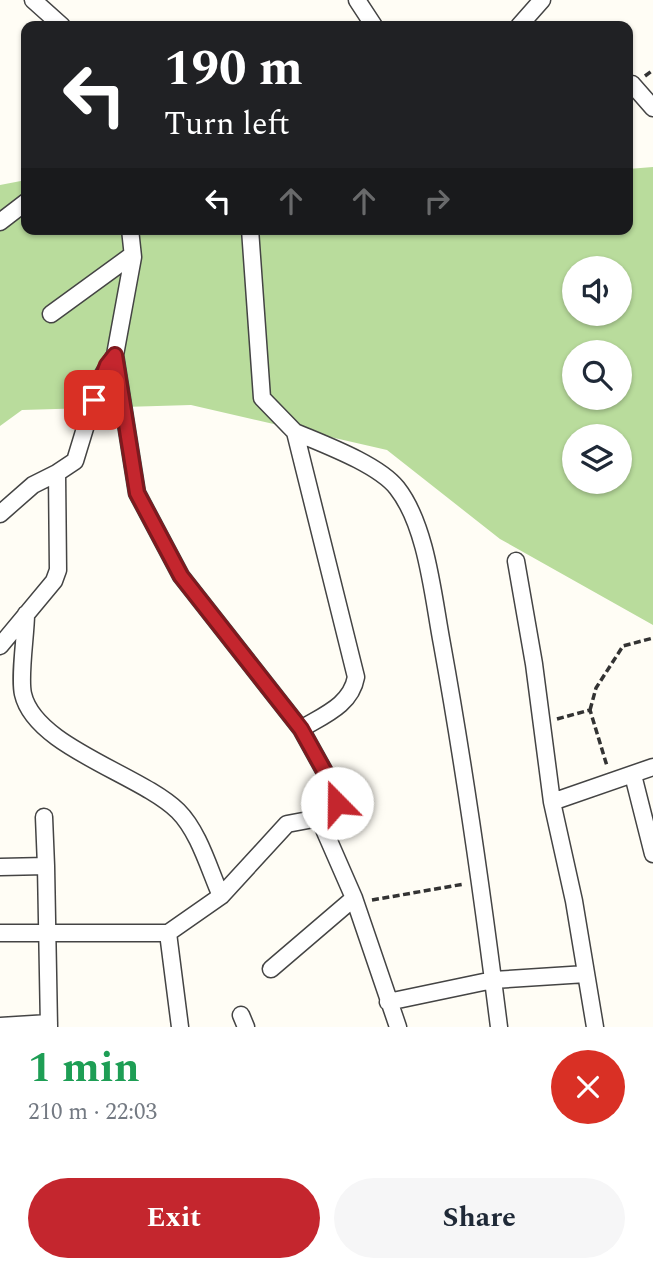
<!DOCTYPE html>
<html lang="en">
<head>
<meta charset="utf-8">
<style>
  body { margin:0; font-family:Spectral,serif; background:#f6f6f7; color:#1f2937; height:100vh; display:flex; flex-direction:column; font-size:26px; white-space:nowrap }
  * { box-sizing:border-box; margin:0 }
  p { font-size:23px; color:#747a83 }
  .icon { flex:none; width:38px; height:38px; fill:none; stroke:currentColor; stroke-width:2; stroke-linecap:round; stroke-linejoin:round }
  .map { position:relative; height:1027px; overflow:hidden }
  .side { display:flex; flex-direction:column; background:#fff; flex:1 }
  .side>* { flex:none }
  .hud { position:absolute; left:21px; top:21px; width:612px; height:214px; border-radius:14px; box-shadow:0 2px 5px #0004; background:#202124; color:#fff; overflow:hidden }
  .tools { position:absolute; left:562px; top:256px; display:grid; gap:14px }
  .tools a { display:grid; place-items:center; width:70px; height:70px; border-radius:50%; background:#fff; box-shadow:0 2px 5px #0004; font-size:35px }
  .pin { position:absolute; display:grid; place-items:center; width:60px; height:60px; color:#fff; margin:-30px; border-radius:14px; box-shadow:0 4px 10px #0006 }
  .me { position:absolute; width:77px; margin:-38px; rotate:338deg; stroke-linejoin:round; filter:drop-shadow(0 0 5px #0008) }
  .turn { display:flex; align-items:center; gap:24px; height:147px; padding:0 28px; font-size:32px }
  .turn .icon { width:91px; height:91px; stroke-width:2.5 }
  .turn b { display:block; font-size:49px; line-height:60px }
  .lanes { display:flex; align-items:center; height:66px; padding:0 28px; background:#0003; justify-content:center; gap:35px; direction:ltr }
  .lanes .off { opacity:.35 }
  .round { display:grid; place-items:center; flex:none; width:74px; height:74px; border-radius:37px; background:#f6f6f7 }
  .headline { display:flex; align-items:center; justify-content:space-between; height:119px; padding:0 28px }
  h1 { font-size:42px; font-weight:700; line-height:52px; color:#1e9e55 }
  .action { display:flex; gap:14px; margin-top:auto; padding:14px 28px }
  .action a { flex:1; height:80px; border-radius:42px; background:#c4262e; color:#fff; font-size:28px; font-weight:700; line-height:80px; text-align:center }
  .action a+a { background:#f6f6f7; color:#1f2937 }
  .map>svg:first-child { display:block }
  .forest { fill:#b9dc9c; fill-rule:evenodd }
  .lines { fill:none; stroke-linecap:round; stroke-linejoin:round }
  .minor-casing { stroke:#444; stroke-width:19 }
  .path { stroke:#333; stroke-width:3.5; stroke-dasharray:7 3.5; stroke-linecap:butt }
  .minor { stroke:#fff; stroke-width:16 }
  .route-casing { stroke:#7f191e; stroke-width:18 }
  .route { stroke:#c4262e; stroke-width:12 }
</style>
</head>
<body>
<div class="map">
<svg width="653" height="1027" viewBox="0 0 653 1027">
  <rect width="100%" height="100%" fill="#fffdf5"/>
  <path class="forest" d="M653,167V625L500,539L387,450L191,405L22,410L0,426V185L26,180V229H628V169ZM574,268H620V313H574ZM574,352H620V397H574ZM574,436H620V481H574Z"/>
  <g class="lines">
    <defs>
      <path id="minor" d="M33,0L62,26
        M357,0L374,26
        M519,26L542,0
        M628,88L632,84L653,108
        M0,222L26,202
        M250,229L262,398L295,432L356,677C351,705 324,715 301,729
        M51,314L132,255
        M295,432C323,444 378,464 397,488C427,526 433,597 442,644C465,771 483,899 499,1027
        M0,514L33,485L57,473
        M516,561L534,664L552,802L574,901L595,1027
        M26,614C26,634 19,676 23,694C35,747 140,774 178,811C199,832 209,869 221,896
        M0,646L54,581L58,570L57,473L75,461L100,379L115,355
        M633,775L653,854
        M552,802L653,767
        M44,817L46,866
        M319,818L354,898L398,1027
        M0,867L46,866L49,1027
        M0,933H168L221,896L287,824L319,818L331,812L337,803V794L301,729L181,576L137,493L115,355L133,257L130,229
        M168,933L180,1027
        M271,969L354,898
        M388,1002L493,980L586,974
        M241,1015L246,1027
        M0,1026L49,1023"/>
    </defs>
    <use href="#minor" class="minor-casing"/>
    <path class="path" d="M645,76L653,70
      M590,710L596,688L623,646L653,638
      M557,719L590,710L607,766
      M372,900L464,884"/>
    <use href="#minor" class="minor"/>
  </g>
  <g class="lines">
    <defs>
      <path id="route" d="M94,400L107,365L115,355L137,493L181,576L301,729L337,794V803"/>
    </defs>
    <use href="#route" class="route-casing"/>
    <use href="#route" class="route"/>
  </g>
</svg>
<div class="tools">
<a><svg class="icon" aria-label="sound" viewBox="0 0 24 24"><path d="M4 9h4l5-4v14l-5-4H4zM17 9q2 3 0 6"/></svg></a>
<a><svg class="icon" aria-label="search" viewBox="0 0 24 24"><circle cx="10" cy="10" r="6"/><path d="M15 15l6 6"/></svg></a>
<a><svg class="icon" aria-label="layers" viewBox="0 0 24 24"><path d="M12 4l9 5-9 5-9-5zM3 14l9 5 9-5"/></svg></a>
</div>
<div class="pin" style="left:94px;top:400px;background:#d93025"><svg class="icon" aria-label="arrive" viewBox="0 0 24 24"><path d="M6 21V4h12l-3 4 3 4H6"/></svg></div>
<svg class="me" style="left:337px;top:803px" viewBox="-20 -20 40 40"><circle r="19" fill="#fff"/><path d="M0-13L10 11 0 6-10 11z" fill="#c4262e"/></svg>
<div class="hud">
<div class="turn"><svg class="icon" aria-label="left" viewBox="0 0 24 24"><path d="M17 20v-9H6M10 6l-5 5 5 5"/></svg><div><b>190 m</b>Turn left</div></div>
<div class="lanes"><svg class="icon" aria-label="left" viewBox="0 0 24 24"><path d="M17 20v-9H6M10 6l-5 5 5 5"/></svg><svg class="icon off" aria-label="ahead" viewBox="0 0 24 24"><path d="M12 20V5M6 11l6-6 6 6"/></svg><svg class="icon off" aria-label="ahead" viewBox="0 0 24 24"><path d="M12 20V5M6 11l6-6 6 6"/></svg><svg class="icon off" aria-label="right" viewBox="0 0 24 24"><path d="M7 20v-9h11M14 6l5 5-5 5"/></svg></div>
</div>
</div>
<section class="side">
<div class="headline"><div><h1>1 min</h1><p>210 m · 22:03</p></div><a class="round" style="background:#d93025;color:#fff"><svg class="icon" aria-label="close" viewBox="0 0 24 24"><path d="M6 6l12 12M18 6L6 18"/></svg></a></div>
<div class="action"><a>Exit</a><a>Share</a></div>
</section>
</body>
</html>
